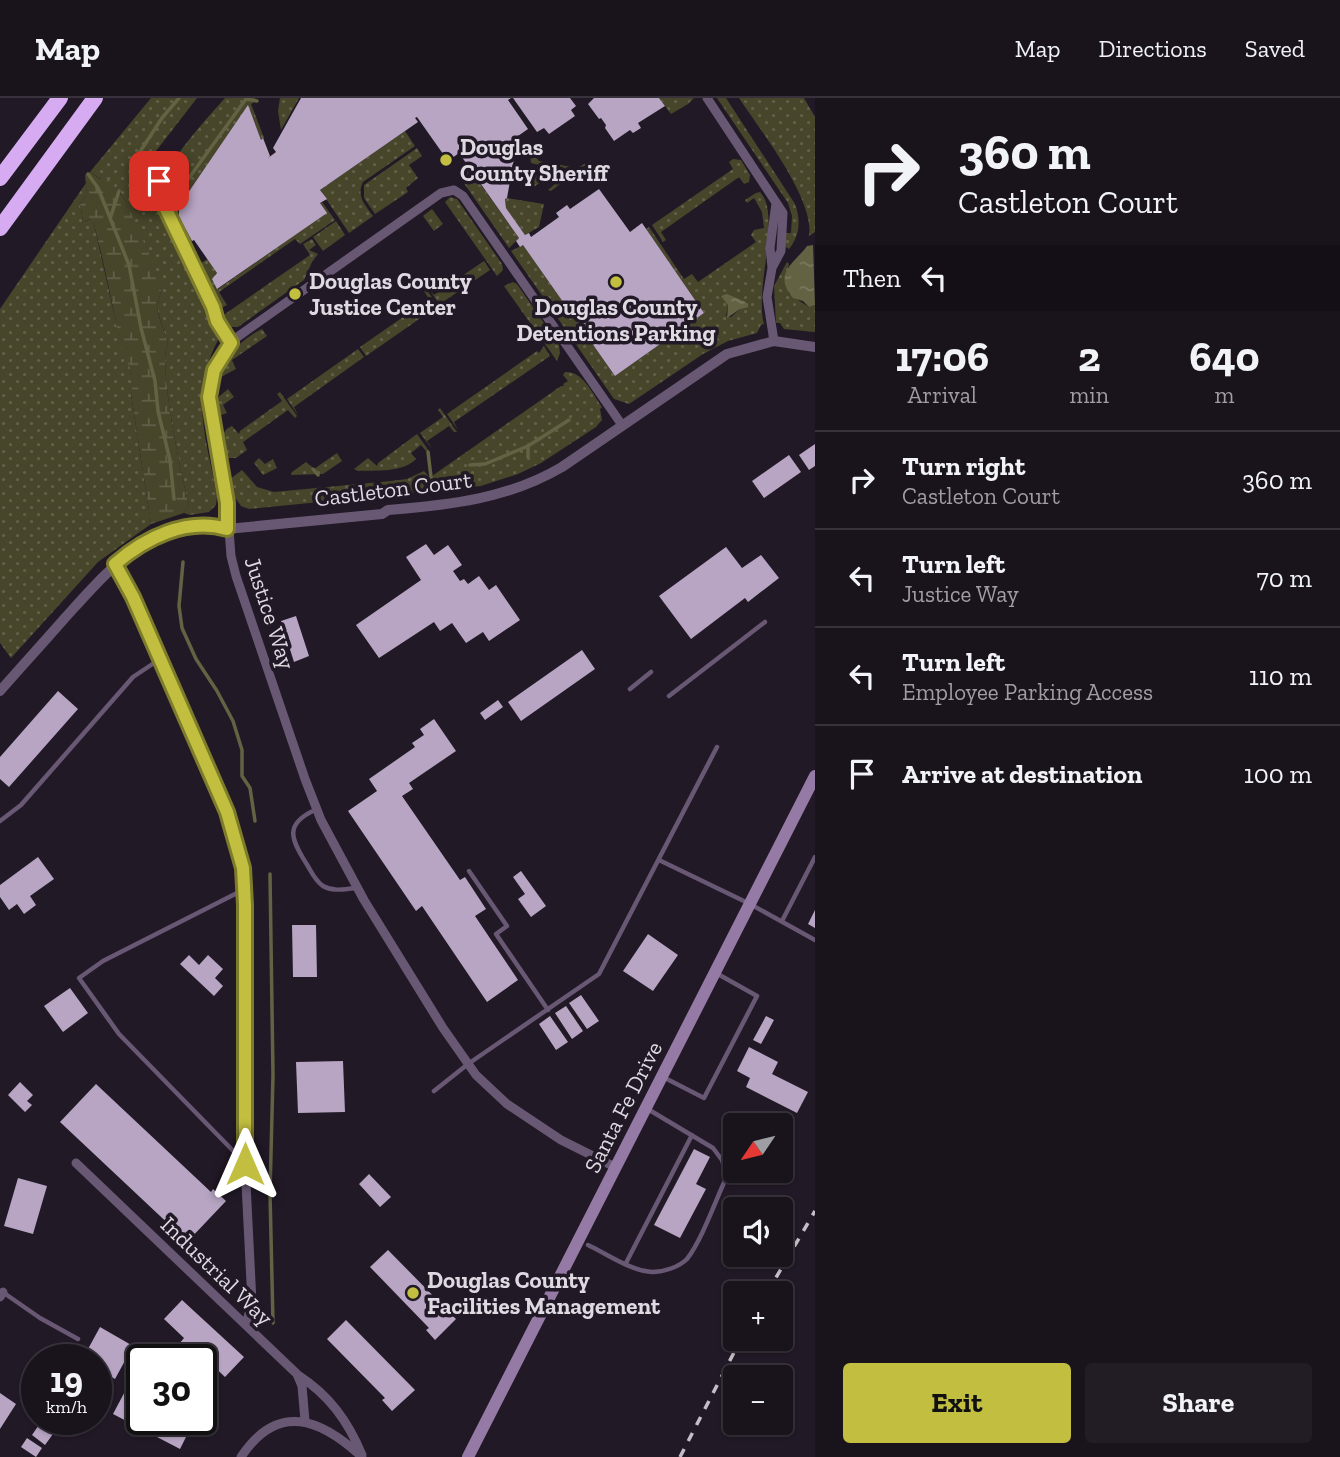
<!DOCTYPE html>
<html lang="en">
<head>
<meta charset="utf-8">
<style>
  body { margin:0; font-family:"Zilla Slab",serif; background:#221c25; color:#f1f3f6; height:100vh; display:flex; flex-direction:column; font-size:26px; white-space:nowrap }
  * { box-sizing:border-box; margin:0 }
  p { font-size:23px; color:#9f9ea3 }
  .icon { flex:none; width:38px; height:38px; fill:none; stroke:currentColor; stroke-width:2; stroke-linecap:round; stroke-linejoin:round }
  .map { position:relative; flex:1; overflow:hidden }
  .panel { display:flex; flex-direction:column; background:#19131c; width:525px }
  .panel>* { flex:none }
  .guide { background:#19131c; color:#f1f3f6; overflow:hidden }
  .needle { width:46px; rotate:235deg }
  .fabs { position:absolute; left:723px; top:1015px; display:grid; gap:14px }
  .fabs a { display:grid; place-items:center; width:70px; height:70px; border-radius:7px; background:#19131c; box-shadow:0 2px 5px #0004,0 0 0 2px #37323b; font-size:35px }
  .speed { position:absolute; left:21px; top:1246px; display:flex; gap:14px; font-size:35px; font-weight:700; text-align:center }
  .speed>* { display:grid; place-content:center; width:91px; height:91px; border-radius:50%; background:#19131c; box-shadow:0 2px 5px #0004,0 0 0 2px #37323b; line-height:1 }
  .speed small { font-size:18px; font-weight:400 }
  .speed .limit { border:4px solid #111; border-radius:10px; background:#fff; color:#111 }
  .pin { position:absolute; display:grid; place-items:center; width:60px; height:60px; color:#fff; margin:-30px; border-radius:14px; box-shadow:0 4px 10px #0006 }
  .me { position:absolute; width:77px; margin:-38px; rotate:0deg; stroke-linejoin:round; filter:drop-shadow(0 0 5px #0008) }
  .turn { display:flex; align-items:center; gap:24px; height:147px; padding:0 28px; font-size:32px }
  .turn .icon { width:91px; height:91px; stroke-width:2.5 }
  .turn b { display:block; font-size:49px; line-height:60px }
  .then { display:flex; align-items:center; height:66px; padding:0 28px; background:#0003; gap:14px; font-size:26px }
  .eta { display:flex; justify-content:space-evenly; align-items:center; height:119px; text-align:center }
  .eta b { font-size:42px; font-weight:800; line-height:49px }
  .action { display:flex; gap:14px; margin-top:auto; padding:14px 28px }
  .action a { flex:1; height:80px; border-radius:7px; background:#c1be40; color:#111; font-size:28px; font-weight:800; line-height:80px; text-align:center }
  .action a+a { background:#221c25; color:#f1f3f6 }
  ul { padding:0; list-style:none }
  li { display:flex; align-items:center; gap:21px; height:98px; padding:0 28px; border-top:2px solid #37323b }
  li div { flex:1 }
  li b { display:block; font-size:26px }
  li em { font-style:normal }
  header { display:flex; align-items:center; gap:42px; box-sizing:border-box; height:98px; padding:0 35px; background:#19131c; border-bottom:2px solid #37323b }
  header strong { font-size:33px }
  nav { display:flex; gap:38px; margin-inline-start:auto; font-size:24px }
  main { display:flex; flex:1; min-height:0 }
  .map>svg:first-child { display:block }
  .grass { fill:url(#grass-dots); fill-rule:evenodd }
  .wetland { fill:url(#wetland-marsh) }
  .water { fill:url(#water-ripples) }
  .lines { fill:none; stroke-linecap:round; stroke-linejoin:round }
  .stream { stroke:#636344; stroke-width:3.5 }
  .building { fill:#b7a5c3 }
  .service { stroke:#695874; stroke-width:4.5 }
  .minor { stroke:#695874; stroke-width:9 }
  .tertiary { stroke:#695874; stroke-width:10 }
  .secondary { stroke:#957aa6; stroke-width:12 }
  .motorway { stroke:#d6abf1; stroke-width:16 }
  .rail { stroke:#c4bec7; stroke-width:3.5; stroke-dasharray:9 9; stroke-linecap:butt }
  .route-casing { stroke:#7d7c2a; stroke-width:18 }
  .route { stroke:#c1be40; stroke-width:12 }
  .poi-dot { fill:#c1be40; stroke:#211926; stroke-width:2.5 }
  .labels { text-anchor:middle; stroke-width:7; stroke-linejoin:round; paint-order:stroke }
  .poi-label { font-size:23px; font-weight:bold; fill:#dfd9e2; stroke:#211926; text-anchor:start }
  .street-label { font-size:23px; fill:#dfd9e2; stroke:#211926 }
</style>
</head>
<body>
<header>
<strong>Map</strong>
<nav><a>Map</a><a>Directions</a><a>Saved</a></nav>
</header>
<main>
<div class="map">
<svg width="815" height="1359" viewBox="0 0 815 1359">
  <defs>
    <pattern id="grass-dots" width="8" height="8" patternUnits="userSpaceOnUse" patternTransform="scale(1.75)"><rect width="8" height="8" fill="#47462a"/><path d="M2 2h.1M6 6h.1" fill="none" stroke="#616049" stroke-width="1.8" stroke-linecap="round"/></pattern>
    <pattern id="wetland-marsh" width="20" height="14" patternUnits="userSpaceOnUse" patternTransform="scale(1.75)"><rect width="20" height="14" fill="#47462a"/><path d="M1 5h8M5 5V1M11 12h8M15 12V8" fill="none" stroke="#616049"/></pattern>
    <pattern id="water-ripples" width="26" height="14" patternUnits="userSpaceOnUse" patternTransform="scale(1.75)"><rect width="26" height="14" fill="#636344"/><path d="M2 4q2-2 4 0t4 0M15 11q2-2 4 0t4 0" fill="none" stroke="#79795f"/></pattern>
  </defs>
  <rect width="100%" height="100%" fill="#211926"/>
  <path class="grass" d="M151,0H197L156,53L161,66L155,83L194,178L193,182L196,183L210,213L211,226L219,240C189,297 206,338 217,398L216,407L209,414L190,417L184,415L189,406C182,382 157,262 168,246L157,211L161,192L124,100L119,93L90,74Z
    M225,0H255L257,3L251,6L264,40L261,42L248,8L183,102L178,113L192,143L189,146L195,156L191,159L182,138L185,136L182,131L179,133C173,119 162,101 163,86C166,64 210,17 225,0Z
    M280,0H299L281,32L278,13Z
    M659,0H694L688,6L671,16Z
    M717,0H726L795,106C801,123 800,137 789,151L786,149L785,135H791L792,118L788,105Z
    M739,0H804L815,19V134L809,138C815,101 760,32 739,0Z
    M405,33L415,48L363,84C356,98 365,107 373,118L349,135L320,92Z
    M417,50L422,58L409,67L418,80L406,90L408,94L375,116L364,100V87Z
    M535,52L542,53L536,59L539,63L577,70L592,62L551,93L548,92L554,87L551,82H544L532,90L526,86L527,78L530,76L545,78L547,69L531,65L530,57Z
    M733,61L741,62L750,77L749,84L744,86L739,79L661,134L666,142L663,144L652,127L733,71L729,64Z
    M469,70L519,140L509,150L459,78Z
    M86,85L87,97L80,105L83,124L91,121L94,126L120,242L126,254L134,286L131,296L151,426L98,464L11,560L0,545V211Z
    M760,94C782,117 754,191 764,226L761,227L757,235L728,243L703,256L629,306L614,301L511,153L523,147L615,278L704,215L646,131L649,129L684,181L692,176L698,184L756,144L751,137L754,132L764,130L762,114L754,100L747,105L745,102L756,95ZM725,202L748,204L731,219L726,218L728,207Z
    M450,99L457,101L502,166L503,172L497,178L445,104Z
    M507,100L544,106L539,129L525,137L506,110L505,101Z
    M322,104L335,122L300,146L295,141L219,194L227,207L218,212L199,172V166L208,161L217,175L215,176L218,191L326,115L320,105Z
    M432,111L443,126L434,133L423,118Z
    M336,123L345,137L323,153L313,139Z
    M312,141L316,147L309,152L318,156L312,164L304,182L238,229H226L223,223L225,216L310,157L303,146Z
    M484,163L490,172L440,206L445,214L428,190L434,197Z
    M787,164L789,166L785,184L789,196L809,209L815,207V234L784,231L780,225H776L774,188Z
    M513,184L517,186L559,247L560,255L557,263L504,188Z
    M426,191L444,216H440L435,210L366,258L360,249L429,201L424,193Z
    M262,231L267,238L232,262L236,271L221,279C221,259 245,239 262,231Z
    M544,248L550,258L454,324L458,332L447,316L537,253L539,255Z
    M358,251L364,259L294,309L298,317L287,301Z
    M565,274C583,273 592,295 602,309L600,311L602,322L596,329L541,365L518,376L481,388L249,411L241,408L236,401L233,402L230,381L242,372L257,389L274,394L391,383L407,381L424,373L431,381L432,378L561,288H564L563,286L568,283L563,277Z
    M228,291L234,299L223,307L227,315L221,317L218,315L216,301Z
    M280,294L297,318L295,320L288,312L243,344L247,352L236,360H228C220,350 219,333 232,328L239,336L240,333L282,303L277,296Z
    M440,310L457,334H454L449,328L427,343L432,351L420,335L443,319L438,312Z
    M417,336L429,353H426L421,347L411,355L416,361C402,375 376,372 358,373L354,371L368,360L377,368L378,365Z
    M337,355L342,363L323,376L291,377L292,374L306,364L314,371Z
    M259,360L265,366L273,361L277,370L263,377L254,365Z"/>
  <path class="wetland" d="M90,74L100,81L109,82L124,100L150,158L161,192L157,212L168,246C157,262 182,382 189,406L184,415L151,426L131,296C137,274 124,262 120,244C112,205 104,165 94,126L90,121L83,124L80,105L87,97L85,77Z"/>
  <path class="water" d="M813,147L815,207L809,209L803,203L793,200C772,175 795,165 807,148Z
    M727,196L748,205V209L740,211L727,220L728,207L721,198Z"/>
  <g class="lines">
    <path class="stream" d="M134,63L162,20L179,0
      M88,76L98,90L129,167L141,230L155,283L158,313L170,362L174,401
      M174,101L176,102V118L185,132
      M173,102L246,1L257,3
      M111,118L119,93
      M428,354L431,379
      M528,359V348L569,322
      M470,367L485,366L528,348
      M313,371L318,377
      M183,464L179,508L182,530L196,561L217,593L233,623L242,652V678L250,690L255,723
      M270,776L273,977L270,1095L273,1225"/>
  </g>
  <path class="building" d="M301,0H511L508,2L528,31L518,38L507,100L505,101L506,110L525,137L529,135L531,139L559,119L556,115L567,107L570,111L599,91L630,134L642,125L704,215L615,278L523,147L520,149L516,143L519,140L459,55L448,63L417,19L415,20L418,24L320,92L327,101L320,105L327,115L217,191L212,181L217,175L194,142L192,143L179,118V108L248,7L261,42L263,40L270,58L268,60L276,54L273,50Z
    M513,0H570L576,8L571,12L575,18L549,36L544,30L537,34Z
    M594,0H659L665,8L638,25L641,30L633,35L630,32L614,43L605,30L606,27L601,20L599,21L588,6Z
    M815,346V368L809,372L799,357Z
    M789,357L801,374L764,400L752,383Z
    M426,446L434,457L448,447L462,467L453,473L460,483L464,481L468,486L479,478L489,492L496,487L520,522L489,543L483,534L466,545L452,525L440,533L434,524L379,560L356,527L421,482L406,459Z
    M726,449L742,470L761,457L779,480L748,504L745,500L691,541L659,498Z
    M296,518L309,558L294,564L281,523Z
    M582,552L595,571L521,623L508,604Z
    M58,593L78,611L9,689L0,681V659Z
    M498,602L503,609L485,622L480,615Z
    M434,621L456,653L409,685L413,691L402,698L460,782L465,779L486,811L475,818L518,882L487,904L422,808L416,813L348,713L377,693L369,681L415,649L412,645L424,637L420,631Z
    M38,759L54,781L30,798L36,807L24,816L17,806L9,812L0,799V787Z
    M521,773L546,808L531,819L518,801L525,796L513,779Z
    M815,812V830L808,826Z
    M292,827H316L317,879H293Z
    M648,836L678,857L653,893L623,873Z
    M189,857L199,867L208,857L223,871L215,880L223,888L214,898L180,866Z
    M70,890L88,915L63,934L44,908Z
    M581,897L599,923L587,931L569,905Z
    M566,908L583,933L572,941L555,915Z
    M550,918L568,944L556,952L539,926Z
    M766,918L774,922L761,946L753,942Z
    M749,949L778,964L772,976L808,994L797,1015L746,989L750,980L737,973Z
    M343,963L345,1014L298,1015L296,964Z
    M20,984L33,997L27,1003L32,1007L25,1014L8,997Z
    M96,986L211,1094L213,1091L226,1103L189,1142L178,1132L176,1133L60,1024Z
    M694,1051L710,1059L696,1086L706,1091L680,1140L654,1127Z
    M369,1076L391,1099L380,1109L359,1086Z
    M18,1080L47,1088L33,1136L4,1128Z
    M388,1152L456,1221L435,1242L426,1232L429,1230L370,1169Z
    M182,1202L244,1259L225,1279L207,1262L201,1268V1262H185L174,1252L184,1240L164,1221Z
    M346,1222L415,1292L392,1313L382,1302L385,1300L327,1241Z
    M100,1229L133,1248L115,1281L96,1270V1262H82Z
    M147,1253L165,1262H142Z
    M139,1267L142,1269V1282L136,1292L142,1295V1321H195L180,1351L113,1316Z
    M0,1295L16,1306L0,1331Z
    M43,1321H55L61,1325L45,1347L32,1337Z
    M27,1340L42,1350L36,1359L21,1349Z"/>
  <g class="lines">
    <path class="service" d="M630,591L651,574
      M669,598L765,524
      M315,712C284,726 291,741 306,765C311,773 315,783 323,788C333,794 344,791 356,790
      M0,723L21,707L133,579L160,561
      M659,762L750,806L815,842
      M469,773L507,828L496,836L548,912
      M243,792L103,863L79,880L119,936L245,1065
      M782,823L815,759
      M663,979L704,1000L757,898L716,875
      M434,993L468,966L599,876L717,649
      M588,1147C607,1156 631,1173 652,1174C664,1174 679,1169 687,1161C702,1142 716,1101 727,1078L722,1062L713,1050L646,1010
      M626,1165L692,1037
      M4,1195L40,1220L78,1241"/>
    <path class="minor" d="M707,0L783,115L781,153L772,170L767,199L774,243
      M164,72L159,83L162,103L213,210L217,223L231,245
      M772,169L770,150L776,105
      M115,466L133,499L227,714L243,770L245,807V1066L252,1204L246,1227
      M76,1065L297,1276L302,1288L305,1323
      M615,1069L561,1042L507,1006L476,977L443,930L364,802L321,722L305,681L236,478L231,458L227,405L209,299L217,265L236,240L441,95L454,92L463,98L622,327
      M0,1199L3,1194
      M298,1277C329,1297 348,1323 362,1357
      M241,1359C278,1303 321,1321 362,1359"/>
    <path class="tertiary" d="M0,593C21,569 43,545 64,521C105,476 158,410 227,431L382,416L388,412C449,407 508,401 562,369L727,256L774,243L815,249"/>
    <path class="secondary" d="M468,1359L815,678"/>
    <path class="motorway" d="M0,80L60,0
      M0,130L95,0"/>
    <path class="rail" d="M767,1195L815,1113
      M680,1359L741,1241"/>
  </g>
  <g class="lines">
    <defs>
      <path id="route" d="M159,83L160,96L166,111L213,209L217,223L231,245L214,272L209,299L227,405V431C187,419 145,440 115,466L133,499L227,714L243,770L245,807V1066"/>
    </defs>
    <use href="#route" class="route-casing"/>
    <use href="#route" class="route"/>
  </g>
  <g class="poi-dot">
    <circle cx="446" cy="62" r="7"/>
    <circle cx="616" cy="184" r="7"/>
    <circle cx="295" cy="196" r="7"/>
    <circle cx="413" cy="1195" r="7"/>
  </g>
  <g class="labels">
    <g class="poi-label">
      <text x="460" y="57">Douglas<tspan x="460" dy="26">County Sheriff</tspan></text>
      <text x="309" y="191">Douglas County<tspan x="309" dy="26">Justice Center</tspan></text>
      <text x="616" y="217" text-anchor="middle">Douglas County<tspan x="616" dy="26">Detentions Parking</tspan></text>
      <text x="427" y="1190">Douglas County<tspan x="427" dy="26">Facilities Management</tspan></text>
    </g>
    <g class="street-label">
      <text transform="translate(393 391) rotate(-7)" y="8">Castleton Court</text>
      <text transform="translate(270 515) rotate(72)" y="8">Justice Way</text>
      <text transform="translate(623 1009) rotate(-63)" y="8">Santa Fe Drive</text>
      <text transform="translate(217 1173) rotate(44)" y="8">Industrial Way</text>
    </g>
  </g>
</svg>
<div class="fabs">
<a><svg class="needle" viewBox="-14 -14 28 28"><path d="M0-13l5 13h-10z" fill="#e53935"/><path d="M0 13l5-13h-10z" fill="#9f9ea3"/></svg></a>
<a><svg class="icon" aria-label="sound" viewBox="0 0 24 24"><path d="M4 9h4l5-4v14l-5-4H4zM17 9q2 3 0 6"/></svg></a>
<a>+</a>
<a>−</a>
</div>
<div class="speed"><div>19<small>km/h</small></div><div class="limit">30</div></div>
<div class="pin" style="left:159px;top:83px;background:#d93025"><svg class="icon" aria-label="arrive" viewBox="0 0 24 24"><path d="M6 21V4h12l-3 4 3 4H6"/></svg></div>
<svg class="me" style="left:245px;top:1066px" viewBox="-20 -20 40 40"><path d="M0-17L14 15 0 8-14 15z" fill="#c1be40" stroke="#fff" stroke-width="4"/></svg>
</div>
<section class="panel">
<div class="guide">
<div class="turn"><svg class="icon" aria-label="right" viewBox="0 0 24 24"><path d="M7 20v-9h11M14 6l5 5-5 5"/></svg><div><b>360 m</b>Castleton Court</div></div>
<div class="then">Then<svg class="icon" aria-label="left" viewBox="0 0 24 24"><path d="M17 20v-9H6M10 6l-5 5 5 5"/></svg></div>
</div>
<div class="eta">
<div><b>17:06</b><p>Arrival</p></div>
<div><b>2</b><p>min</p></div>
<div><b>640</b><p>m</p></div>
</div>
<ul>
<li><svg class="icon" aria-label="right" viewBox="0 0 24 24"><path d="M7 20v-9h11M14 6l5 5-5 5"/></svg><div><b>Turn right</b><p>Castleton Court</p></div><em>360 m</em></li>
<li><svg class="icon" aria-label="left" viewBox="0 0 24 24"><path d="M17 20v-9H6M10 6l-5 5 5 5"/></svg><div><b>Turn left</b><p>Justice Way</p></div><em>70 m</em></li>
<li><svg class="icon" aria-label="left" viewBox="0 0 24 24"><path d="M17 20v-9H6M10 6l-5 5 5 5"/></svg><div><b>Turn left</b><p>Employee Parking Access</p></div><em>110 m</em></li>
<li><svg class="icon" aria-label="arrive" viewBox="0 0 24 24"><path d="M6 21V4h12l-3 4 3 4H6"/></svg><div><b>Arrive at destination</b></div><em>100 m</em></li>
</ul>
<div class="action"><a>Exit</a><a>Share</a></div>
</section>
</main>
</body>
</html>
